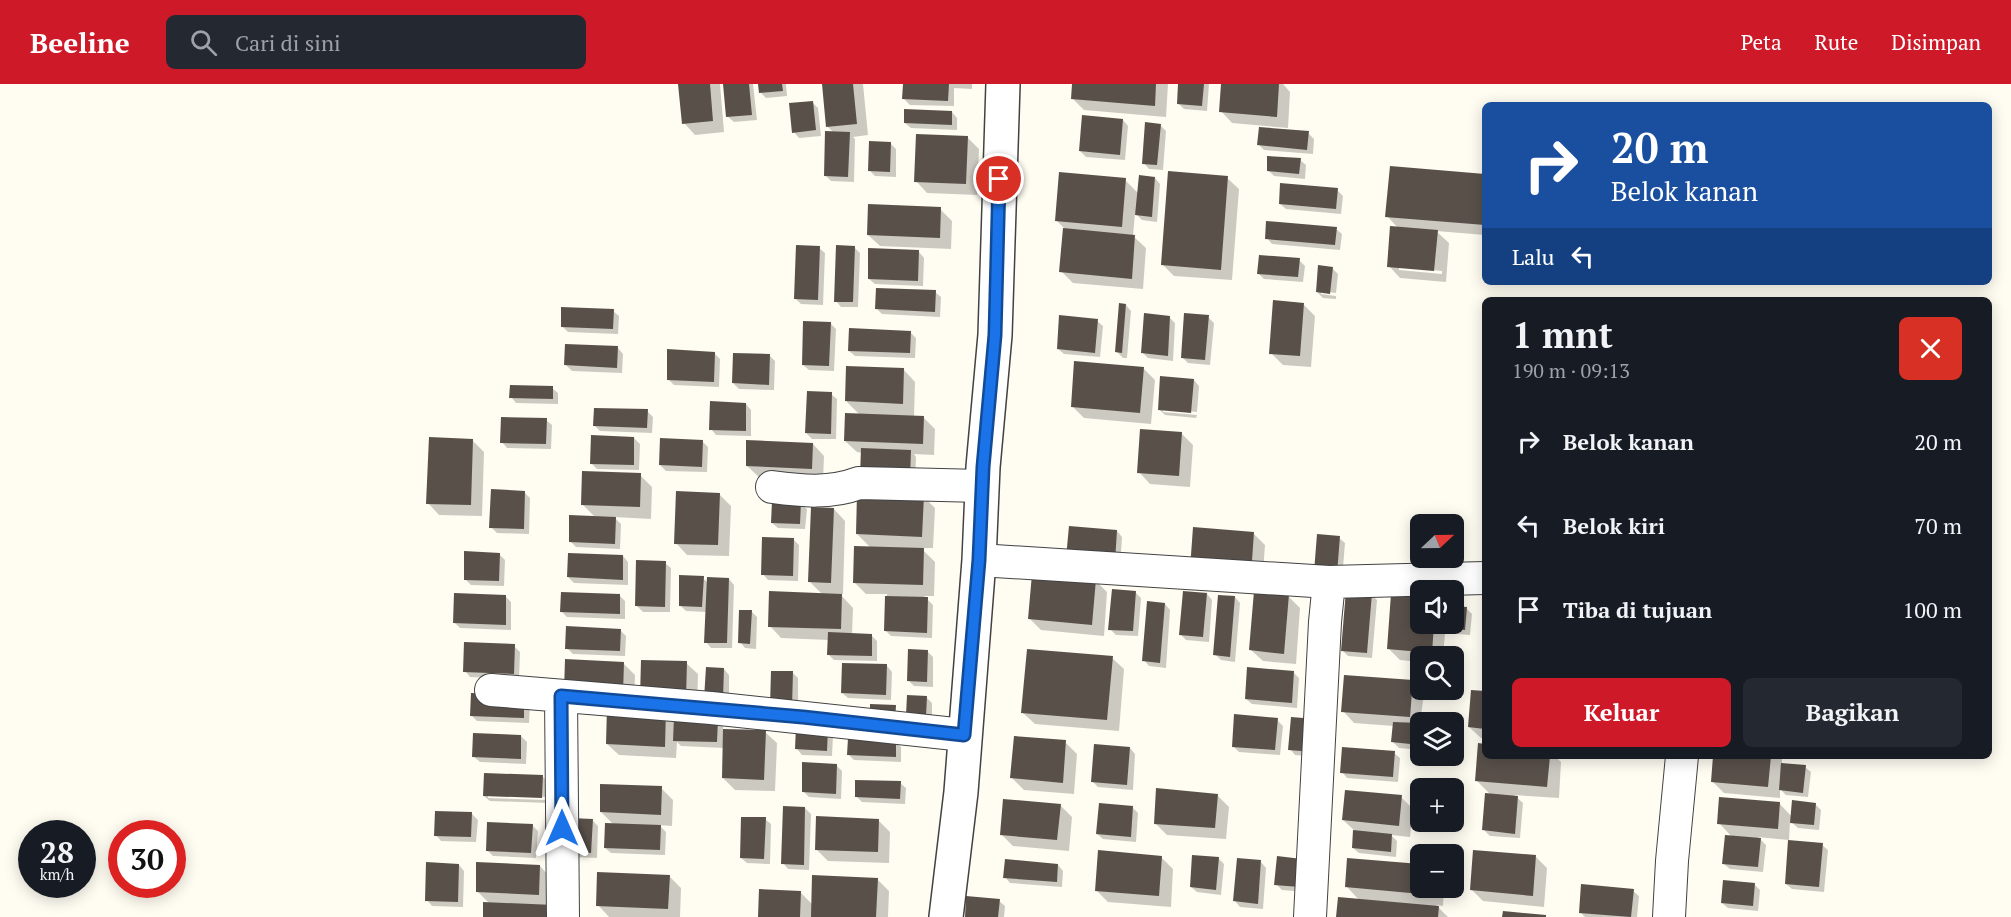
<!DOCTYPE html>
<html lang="id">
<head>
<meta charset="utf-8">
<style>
  body { margin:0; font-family:"PT Serif",serif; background:#242831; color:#f1f3f6; height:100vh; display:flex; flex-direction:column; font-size:22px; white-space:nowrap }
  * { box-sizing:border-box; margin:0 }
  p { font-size:20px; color:#9ea1a6 }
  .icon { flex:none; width:33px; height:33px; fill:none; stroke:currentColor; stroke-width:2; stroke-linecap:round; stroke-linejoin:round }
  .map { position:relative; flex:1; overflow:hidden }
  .panel { position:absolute; left:1482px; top:213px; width:510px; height:462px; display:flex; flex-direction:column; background:#171b24; border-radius:9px; box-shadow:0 3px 15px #0003 }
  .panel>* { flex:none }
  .top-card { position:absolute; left:1482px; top:18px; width:510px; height:183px; border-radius:9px; box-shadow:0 3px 15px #0003; background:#1a4fa0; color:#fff; overflow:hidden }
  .needle { width:39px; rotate:68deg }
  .controls { position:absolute; left:1410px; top:430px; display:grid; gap:12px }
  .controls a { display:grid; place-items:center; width:54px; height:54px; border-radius:9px; background:#171b24; box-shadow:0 3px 15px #0003; font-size:30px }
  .speed { position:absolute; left:18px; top:736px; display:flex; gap:12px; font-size:30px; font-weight:700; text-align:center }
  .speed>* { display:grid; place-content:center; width:78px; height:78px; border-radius:50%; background:#171b24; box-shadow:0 3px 15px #0003; line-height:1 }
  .speed small { font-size:15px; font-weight:400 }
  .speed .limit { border:9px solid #d22; background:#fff; color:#111 }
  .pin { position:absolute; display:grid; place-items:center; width:51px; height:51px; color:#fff; margin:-26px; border:3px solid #fff; border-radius:50%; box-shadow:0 2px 6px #0007 }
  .me { position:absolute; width:66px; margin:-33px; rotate:0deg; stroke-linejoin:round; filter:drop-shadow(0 0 4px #0008) }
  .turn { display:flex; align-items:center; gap:21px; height:126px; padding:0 30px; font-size:27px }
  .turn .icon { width:78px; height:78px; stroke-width:2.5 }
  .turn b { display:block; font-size:42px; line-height:51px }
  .then { display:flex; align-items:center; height:57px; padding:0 30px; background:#0003; gap:12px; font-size:22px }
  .round { display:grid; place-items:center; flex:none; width:63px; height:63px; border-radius:9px; background:#242831 }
  .overview { display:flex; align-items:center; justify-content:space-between; height:102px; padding:0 30px }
  h1 { font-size:36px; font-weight:700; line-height:45px }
  .button { display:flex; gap:12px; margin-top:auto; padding:12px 30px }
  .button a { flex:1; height:69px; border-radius:9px; background:#ce1928; color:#fff; font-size:24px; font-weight:700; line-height:69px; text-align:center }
  .button a+a { background:#242831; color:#f1f3f6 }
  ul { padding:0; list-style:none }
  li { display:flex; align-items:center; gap:18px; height:84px; padding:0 30px }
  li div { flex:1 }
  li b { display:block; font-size:22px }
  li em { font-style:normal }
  header { display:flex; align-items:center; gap:36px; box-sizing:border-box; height:84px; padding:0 30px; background:#ce1928; color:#fff }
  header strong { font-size:28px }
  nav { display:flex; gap:33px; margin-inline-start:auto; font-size:21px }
  .search { width:420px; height:54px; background:#242831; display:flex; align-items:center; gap:15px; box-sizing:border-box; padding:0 21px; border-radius:9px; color:#9ea1a6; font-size:22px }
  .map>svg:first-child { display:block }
  .shadow { fill:#0003; fill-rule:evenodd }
  .building { fill:#59504a }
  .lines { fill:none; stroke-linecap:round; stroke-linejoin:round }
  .minor-casing { stroke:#424242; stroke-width:34 }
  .tertiary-casing { stroke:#424242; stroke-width:36 }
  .minor { stroke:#fff; stroke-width:32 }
  .tertiary { stroke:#fff; stroke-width:33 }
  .route-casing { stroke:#114b97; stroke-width:15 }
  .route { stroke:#1a73e8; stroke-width:10 }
</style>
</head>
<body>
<header>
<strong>Beeline</strong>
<div class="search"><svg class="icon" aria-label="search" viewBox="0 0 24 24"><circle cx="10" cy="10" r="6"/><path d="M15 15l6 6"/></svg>Cari di sini</div>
<nav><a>Peta</a><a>Rute</a><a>Disimpan</a></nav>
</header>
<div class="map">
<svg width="2011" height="833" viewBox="0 0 2011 833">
  <rect width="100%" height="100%" fill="#fffcf2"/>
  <path class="shadow" d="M680,0H720L724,48L695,51L684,39Z
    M725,0H753L757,36L734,38L728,33Z
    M760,0H786L787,12L766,14L760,8Z
    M823,0H863L868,51L853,53L855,55L854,98L831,97L825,91L833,48L827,42Z
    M904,0H972V5L954,4V22L910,21L904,15Z
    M1073,0H1168L1166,33L1084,26L1072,14Z
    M1180,0H1209L1207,27L1184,25L1178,19Z
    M1223,0H1283L1290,8L1288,44L1232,39L1221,27Z
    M813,19L818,24L821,52L799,54L794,48Z
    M952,28L957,34V46L911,44L905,39Z
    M1123,36L1128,42L1125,76L1086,73L1080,67Z
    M1160,41L1166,47L1163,86L1149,85L1144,79Z
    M1308,49L1314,55L1313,70L1264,66L1258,60Z
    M967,53L979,65L977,111L927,109L916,97Z
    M890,59L896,65V93L875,92L869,86Z
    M1300,76L1306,81L1305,95L1274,92L1268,86Z
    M1485,92V151L1436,147L1449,159L1446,198L1400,194L1389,182L1399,145L1387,132ZM1399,183L1442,187V190L1399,186Z
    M1155,94L1160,100L1157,138L1142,136L1135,129L1133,152L1146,164L1143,205L1073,199L1061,187L1065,145L1057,137L1125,96L1138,109Z
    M1227,94L1239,105L1232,196L1174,192L1162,180Z
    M1337,106L1343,112L1341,130L1286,125L1280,120Z
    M940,125L952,137L951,165L880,162L868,151Z
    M1336,145L1342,150L1340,166L1272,160L1267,154Z
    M854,163L860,169L858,223H841L836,217Z
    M819,164L825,169L823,221L801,220L795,214Z
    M919,168L924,174L923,202L875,200L869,195Z
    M1299,176L1305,182L1303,198L1264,195L1258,189Z
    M1332,184L1338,190L1336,209L1321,207V210L1336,212V215L1323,214L1317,208Z
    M935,208L941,213L940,233L882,230L877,225Z
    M1303,220L1315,232L1311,283L1283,281L1271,269Z
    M1126,221L1131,227L1127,274H1123L1117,268Z
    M613,227L619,232L618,250L568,248L562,242Z
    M1208,233L1214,239L1210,281L1188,279L1182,273Z
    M1170,234L1175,239L1173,277L1148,274L1142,268Z
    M1097,237L1103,242L1100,273L1064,270L1058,265Z
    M830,239L836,245L834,287L809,286L803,281Z
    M910,248L916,254L915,274L855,272L849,267Z
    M618,264L623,270L622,289L572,287L566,281Z
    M714,269L720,275L719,303L674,301L668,295Z
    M769,271L775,277L774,306L739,305L733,299Z
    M1143,284L1155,296L1151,340L1084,334L1072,322Z
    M904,286L915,298L914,333H923L935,345L934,371L914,370L916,373L915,400L863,369L857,368L845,357L860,331L846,317Z
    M1194,296L1199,302L1197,328L1163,325V328L1197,331L1196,334L1165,331L1159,325Z
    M552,304L558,309V320L516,319L511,313Z
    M831,310L837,315L836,355H812L806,349Z
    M746,320L751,326V352L716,351L711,345Z
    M647,327L653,333L652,349L600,347L594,341Z
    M546,336L552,341L551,365L507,364L502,358Z
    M1181,349L1193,361L1190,403L1150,400L1139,388Z
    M634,354L640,360L639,386L597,385L591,379Z
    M472,356L484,368L482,432L439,431L428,419Z
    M702,357L708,363L707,388L666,387L660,381Z
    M813,360L824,372L823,396L759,393L747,382Z
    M640,391L652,403L651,435L614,433L621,440L620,465L576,463L570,457L595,433L582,420Z
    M524,408L530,414L529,450L497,449L491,443Z
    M719,410L731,422L729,472L687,471L676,459Z
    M924,413L935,424L933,464H921L935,478L934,512H924L933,521L932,554L891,552L886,547L887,510H866L854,498L871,464L857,450Z
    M801,420L807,425L805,445L778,444L772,439Z
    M834,425L845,437L843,510H840L853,524L852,551L872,552L877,557V577L834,576L828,570L829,556L781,554L770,542L823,511L810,498Z
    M1117,447L1122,453L1120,483L1073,479Z
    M1254,450L1265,461L1262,502L1203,496Z
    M1319,451L1339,454L1345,459L1342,495Z
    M794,456L799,461L798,497L768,496L763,490Z
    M499,470L505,476L504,502L471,501L465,495Z
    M623,472L628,478V501L574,499L568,493Z
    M665,479L671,484L670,528H643L637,522Z
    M703,494L708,499L729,495L734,501L732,564H711L706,558L707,528L686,527L680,521Z
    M1096,497L1107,508L1104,552L1041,546L1029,534Z
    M1135,508L1141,514L1138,552L1116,551L1110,545Z
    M1207,510L1212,516L1209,558L1186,556L1180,550Z
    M1371,510L1377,516L1372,574L1348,572L1342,566Z
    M1393,511L1420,513V540H1454V524L1467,525L1472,530L1470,551L1445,549L1443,573H1420V578L1400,576L1388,564Z
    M620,512L625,517V535L567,533L561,527Z
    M1288,512L1300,524L1296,580L1263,577L1251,566Z
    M506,513L511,518V546L460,544L454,538Z
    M1235,513L1240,519L1235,578L1221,576L1215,570Z
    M1165,520L1170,526L1166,584L1149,582L1144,576Z
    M751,527L757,533L756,565L745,564L740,558Z
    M620,546L626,552L625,572L573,570L567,564Z
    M514,562L520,568L519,595L470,593L465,587Z
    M927,567L933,573V603L914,602L908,596Z
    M1112,574L1124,585L1119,647L1035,640L1023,629Z
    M623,579L635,591L634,620L577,618Z
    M686,579L698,590L697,626L717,636L723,642V646L765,648L777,659L775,707L735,706L723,694L724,664L681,662L677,658L676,674L619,671L607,660Z
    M887,582L892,588L891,616L848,614L842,609Z
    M724,585L729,591V620H712Z
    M1293,588L1299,594L1297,624L1252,620L1246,615Z
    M793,589L798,594V628H777Z
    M1412,598L1424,610L1420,639V666L1399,664L1393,658L1394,642L1354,639L1343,627Z
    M1485,609V655L1481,654L1469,643Z
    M926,613L932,619V637L914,636Z
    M530,618L529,639L477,637L472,632Z
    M1277,636L1283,642L1280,671L1239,668L1233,662Z
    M1316,636L1319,673L1295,671L1290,665Z
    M797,644L833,651L832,672L802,671L797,665Z
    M521,652L527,658L526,680L480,678L474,673Z
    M896,658L901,663V678L854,676L848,670Z
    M1065,658L1077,670L1074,710L1024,706L1012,694Z
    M1485,661V672H1555L1561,678L1559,714L1514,711L1523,719L1520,754L1490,752L1484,746L1491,711L1477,697Z
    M1130,664L1135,670L1133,706L1098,703L1092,697Z
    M1394,669L1400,674L1398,698L1347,694L1342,688Z
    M1714,672H1782V681L1805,683L1811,688L1808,713L1786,711L1780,705V714L1724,709L1712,697Z
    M836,681L842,687L841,715L809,713L803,707Z
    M543,693L548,698V713L488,711V714L548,716V719L490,717L484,712Z
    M900,699L906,704L905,720L862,718L857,713Z
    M661,704L673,716L672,742L659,741L666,748L665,771L611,769L605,764L614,741L601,728Z
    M1217,711L1229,723L1226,755L1167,751L1155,739Z
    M1401,713L1413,725L1410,753L1391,751L1397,757L1396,773L1359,769L1353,764L1355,747L1343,736Z
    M1779,719L1792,733L1815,720L1821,726L1819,746L1798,744L1790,737L1789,756L1758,753L1766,761L1763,788L1730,785L1724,780L1732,753L1719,739Z
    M1060,721L1072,733L1069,767L1013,762L1002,751Z
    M1132,723L1138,729L1136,758L1103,755L1097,750Z
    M805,724L811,730L809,786L788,785L783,779Z
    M472,730L478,736L476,758L441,757L436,751Z
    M765,735L771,740L770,780L747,779L741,774Z
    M592,736L598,742L597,774L576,773Z
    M878,736L890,748L889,779L828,777L816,765Z
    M532,741L538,747L536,774L493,772L487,766Z
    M1822,761L1828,766L1824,808L1792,805L1786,800Z
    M1161,773L1173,785L1171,823L1108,818L1096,806Z
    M1536,773L1547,784L1544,823L1483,817L1471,805Z
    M1218,774L1224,780L1221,811L1197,808L1191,803Z
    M1348,776L1420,782V804H1444L1443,822L1436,821L1448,833H1337L1360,817L1347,803Z
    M1261,778L1266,784L1263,825L1240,823L1235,817Z
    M459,781L464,787L463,823L432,822L427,816Z
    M1058,781L1063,787L1062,803L1010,799L1005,793Z
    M540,782L551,794L550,822L484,833L490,820L477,807Z
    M1307,782L1306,808L1282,806L1276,800Z
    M669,792L681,804L680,833H609L598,821Z
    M877,795L889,807L888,833H760L800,808L813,821Z
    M1754,800L1760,806L1758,827L1728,824L1722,819Z
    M1633,807L1639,812L1637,833H1585L1580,828Z
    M999,817L1005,822L1004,833H966Z"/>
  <path class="building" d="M678,0H710L713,37L682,40Z
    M723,0H749L752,31L726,33Z
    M758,0H782L783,7L759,9Z
    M822,0H853L857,40L826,43Z
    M903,0H949L948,17L902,15Z
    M1072,0H1156L1155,22L1071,15Z
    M1178,0H1204L1202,22L1177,20Z
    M1221,0H1279L1277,33L1219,28Z
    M813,17L816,46L792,49L789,19Z
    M904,25L952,27V41L904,39Z
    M1082,31L1123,35L1120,71L1079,67Z
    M1145,38L1161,40L1157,81L1142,80Z
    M1259,43L1309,47L1307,66L1257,61Z
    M825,47L850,48L848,93L824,92Z
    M916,50L968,52L966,100L914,98Z
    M869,57L891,58L890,88L868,87Z
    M1267,72L1301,74L1299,90L1267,87Z
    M1390,82L1485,90V141L1385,133Z
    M1168,87L1228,92L1221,186L1161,181Z
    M1059,88L1126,94L1122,143L1055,137Z
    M1139,91L1155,93L1152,133L1135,131Z
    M1280,99L1338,104L1336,125L1279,120Z
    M868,120L941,123L940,154L867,151Z
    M1266,137L1337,143L1335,161L1265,155Z
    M1390,142L1438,146L1434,187L1387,183Z
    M1063,144L1135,151L1132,195L1059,188Z
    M796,161L820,162L818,216L794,215Z
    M836,161L855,162L853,218H834Z
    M868,164L919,166L918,197L868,195Z
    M1259,171L1300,174L1298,193L1257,190Z
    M1318,181L1333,183L1330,210L1316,208Z
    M876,204L936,206L935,228L875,225Z
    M1273,216L1304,219L1300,272L1269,270Z
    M1119,219L1126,220L1122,269L1115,268Z
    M561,223L614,225L613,245L561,243Z
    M1144,229L1170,232L1168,272L1141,269Z
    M1184,229L1209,231L1205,276L1181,274Z
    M1059,231L1098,235L1095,269L1057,265Z
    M803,237L831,238L829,282L802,281Z
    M849,244L911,247L910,269L848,267Z
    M565,260L618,262L617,284L564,281Z
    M667,265L715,268L714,298L667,296Z
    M733,269L770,270L769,301L732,299Z
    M1074,277L1144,283L1140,329L1071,323Z
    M846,282L904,284L903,320L845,317Z
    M1160,292L1194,295L1191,329L1158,326Z
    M510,301L553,302V315L509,314Z
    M807,307L832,308L831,350L805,349Z
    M710,317L746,319V347L709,346Z
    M594,324L648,325L647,344L593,342Z
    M845,329L924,332L923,360L844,357Z
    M501,333L547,334L546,360L500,359Z
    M1140,345L1182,348L1179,392L1137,389Z
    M591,351L634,353V381L590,380Z
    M429,353L473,355L471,421L426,420Z
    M660,354L703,356L702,383L659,381Z
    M746,356L813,359L812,385L746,382Z
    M861,364L911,366L910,395L860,393Z
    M582,387L641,389L640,423L581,421Z
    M491,405L525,407L524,445L489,444Z
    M676,407L720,409L718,461L674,460Z
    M857,409L924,411L922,453L856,450Z
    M772,417L801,418L800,440L771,439Z
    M811,423L834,424L831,499L808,498Z
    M569,431L616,433L615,460L569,458Z
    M1069,442L1117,446L1115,478L1066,474Z
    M1193,443L1254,448L1251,491L1190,485Z
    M1317,450L1340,452L1337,490L1314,488Z
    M762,453L794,454L793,492L761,491Z
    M854,462L924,464L923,501L853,499Z
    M464,467L500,469L499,497L464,496Z
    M568,469L623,471V496L567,493Z
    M636,476L666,477L665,523L635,522Z
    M1032,490L1096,495L1092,541L1028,535Z
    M679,491L704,492L702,523L679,522Z
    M707,493L729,494L727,559H704Z
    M1112,505L1136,507L1133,547L1108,546Z
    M1346,506L1372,509L1367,569L1341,567Z
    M769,507L842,510L841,545L768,543Z
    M1183,507L1207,509L1203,553L1179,551Z
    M1254,507L1289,510L1284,570L1249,566Z
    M561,508L620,510V530L560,528Z
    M454,509L506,511V541L453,539Z
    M1391,510L1420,512V540H1434L1432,569L1387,565Z
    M1218,511L1235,512L1230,573L1213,571Z
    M885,512L928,513L927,549L884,547Z
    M1147,517L1165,519L1160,579L1142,577Z
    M1454,522L1467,523L1465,546L1438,544V540H1454Z
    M739,526H752L750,560L738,559Z
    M566,542L621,545L620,567L565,565Z
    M828,548L872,550V572L827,571Z
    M464,558L515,560L514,590L463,588Z
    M908,565L928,566L927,598L907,597Z
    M1027,565L1113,572L1107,636L1021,629Z
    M565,575L624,578L623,609L564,607Z
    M641,576L687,577L686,615L640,614Z
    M842,579L887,580L886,611L841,609Z
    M706,583L724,584L723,615H704Z
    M1247,583L1294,587L1292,619L1245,615Z
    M771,587H793L792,623L770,622Z
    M1344,591L1413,596L1410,633L1341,628Z
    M1471,606L1485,607V645L1468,643Z
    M471,609L524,611V634L470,632Z
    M907,611L927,612L926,632L906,631Z
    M870,620L896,621L895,640L870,639Z
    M607,623L666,625L665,663L606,660Z
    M1234,630L1278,634L1275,666L1232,663Z
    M674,633L718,635L717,658L673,657Z
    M1291,633L1316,635L1314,668L1288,666Z
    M1393,638L1420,639V661L1391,658Z
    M796,642L828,644L827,667L795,665Z
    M723,645L766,646L764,696L722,694Z
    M473,649L521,651V675L472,673Z
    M1014,652L1066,656L1063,699L1010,694Z
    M848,654L896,656V673L847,671Z
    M1478,659L1485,660V672H1550L1547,703L1475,697Z
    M1094,660L1130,663L1127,701L1091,698Z
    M1342,663L1395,667L1393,693L1340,689Z
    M1713,672H1771L1768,703L1711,698Z
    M802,678L837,680L836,710L802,708Z
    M1781,679L1806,681L1803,709L1779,706Z
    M484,689L543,691L542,714L483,712Z
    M855,696L901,697L900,715L855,713Z
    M1423,699L1432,700V705H1422Z
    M600,700L662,702L661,731L600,728Z
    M1156,704L1218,710L1215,744L1154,740Z
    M1345,706L1402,711L1399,742L1342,736Z
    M1485,709L1518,712L1515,750L1482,746Z
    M1719,713L1780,718L1778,745L1717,740Z
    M1003,715L1061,720L1057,756L1000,751Z
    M1792,716L1816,719L1814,741L1790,739Z
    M1099,719L1133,722L1131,753L1096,750Z
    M783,722L805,723L804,781L781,780Z
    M435,727L472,728L471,753L434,752Z
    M816,732L879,735L878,768L815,766Z
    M741,733H766L764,775L740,774Z
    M570,734L593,735L591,769L569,768Z
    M487,738L533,740L531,769L486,767Z
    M605,739L661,741L660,766L604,764Z
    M1353,746L1392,750L1391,768L1352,764Z
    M1725,751L1761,754L1758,783L1722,780Z
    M1788,756L1823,759L1819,803L1785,800Z
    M1098,766L1162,772L1159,812L1095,807Z
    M1473,766L1536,771L1533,812L1470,806Z
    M1192,771L1219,773L1216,806L1190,803Z
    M1277,772L1302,775L1300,803L1274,801Z
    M1237,774L1261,776L1258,820L1233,817Z
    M1347,774L1420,780V804H1432V811L1345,803Z
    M1005,775L1058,780L1057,798L1003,794Z
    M426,778L459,780L458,818L425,817Z
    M476,778L540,781L539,811L476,808Z
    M597,788L670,791L668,825L596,822Z
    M812,791L878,794L876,833H811Z
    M1723,796L1755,799L1753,822L1721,819Z
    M1581,800L1634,805L1631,833L1579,829Z
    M759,805L801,807L800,833H758Z
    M966,812L1000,815L998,833H965Z
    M1338,813L1439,822L1438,833H1336Z
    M483,818L554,821L553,833H483Z
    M1503,827L1546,831V833H1502Z"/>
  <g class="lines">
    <defs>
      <path id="minor" d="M772,403C802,407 830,410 859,399L982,402
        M979,476L1329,498L1325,538L1310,833
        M1329,498L1485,494
        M491,606L711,624L964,651
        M561,612L563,833
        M1669,833L1672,777L1682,672"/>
      <path id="tertiary" d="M946,833L961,708L979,476L983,383L995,251L1003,0"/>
    </defs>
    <use href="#minor" class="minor-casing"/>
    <use href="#tertiary" class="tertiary-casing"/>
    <use href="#minor" class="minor"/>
    <use href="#tertiary" class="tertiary"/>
  </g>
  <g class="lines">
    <defs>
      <path id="route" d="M562,744L561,612L803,633L964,651L979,476L983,383L995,251L999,95"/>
    </defs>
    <use href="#route" class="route-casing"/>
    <use href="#route" class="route"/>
  </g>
</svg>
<div class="controls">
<a><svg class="needle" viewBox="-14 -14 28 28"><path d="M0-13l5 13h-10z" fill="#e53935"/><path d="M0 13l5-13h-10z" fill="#9ea1a6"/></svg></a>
<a><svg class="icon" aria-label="sound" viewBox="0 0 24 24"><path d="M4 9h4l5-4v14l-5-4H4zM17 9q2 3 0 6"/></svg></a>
<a><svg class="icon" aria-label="search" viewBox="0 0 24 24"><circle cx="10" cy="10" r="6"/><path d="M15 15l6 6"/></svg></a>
<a><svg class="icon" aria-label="layers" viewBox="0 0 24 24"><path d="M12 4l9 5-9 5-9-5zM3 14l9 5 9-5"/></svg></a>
<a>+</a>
<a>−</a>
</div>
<div class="speed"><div>28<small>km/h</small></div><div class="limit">30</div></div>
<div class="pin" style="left:999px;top:95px;background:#d93025"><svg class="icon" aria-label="arrive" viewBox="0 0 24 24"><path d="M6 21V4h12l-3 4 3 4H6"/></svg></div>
<svg class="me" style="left:562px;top:744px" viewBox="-20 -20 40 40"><path d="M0-17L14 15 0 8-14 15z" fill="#1a73e8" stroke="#fff" stroke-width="4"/></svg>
<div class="top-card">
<div class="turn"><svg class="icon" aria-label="right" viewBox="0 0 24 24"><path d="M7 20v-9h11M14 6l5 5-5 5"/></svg><div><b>20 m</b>Belok kanan</div></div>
<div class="then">Lalu<svg class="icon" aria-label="left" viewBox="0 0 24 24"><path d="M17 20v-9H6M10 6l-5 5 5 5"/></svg></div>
</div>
<section class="panel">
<div class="overview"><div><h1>1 mnt</h1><p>190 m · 09:13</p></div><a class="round" style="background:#d93025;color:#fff"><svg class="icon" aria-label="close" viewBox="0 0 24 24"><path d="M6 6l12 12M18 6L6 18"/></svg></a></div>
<ul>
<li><svg class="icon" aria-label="right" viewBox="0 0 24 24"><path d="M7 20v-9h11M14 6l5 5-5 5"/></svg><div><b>Belok kanan</b></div><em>20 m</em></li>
<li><svg class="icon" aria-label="left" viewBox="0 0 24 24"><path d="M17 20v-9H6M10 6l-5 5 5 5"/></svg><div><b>Belok kiri</b></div><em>70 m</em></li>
<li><svg class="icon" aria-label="arrive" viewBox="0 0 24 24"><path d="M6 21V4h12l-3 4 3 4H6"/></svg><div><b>Tiba di tujuan</b></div><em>100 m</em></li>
</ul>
<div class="button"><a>Keluar</a><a>Bagikan</a></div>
</section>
</div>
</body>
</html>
